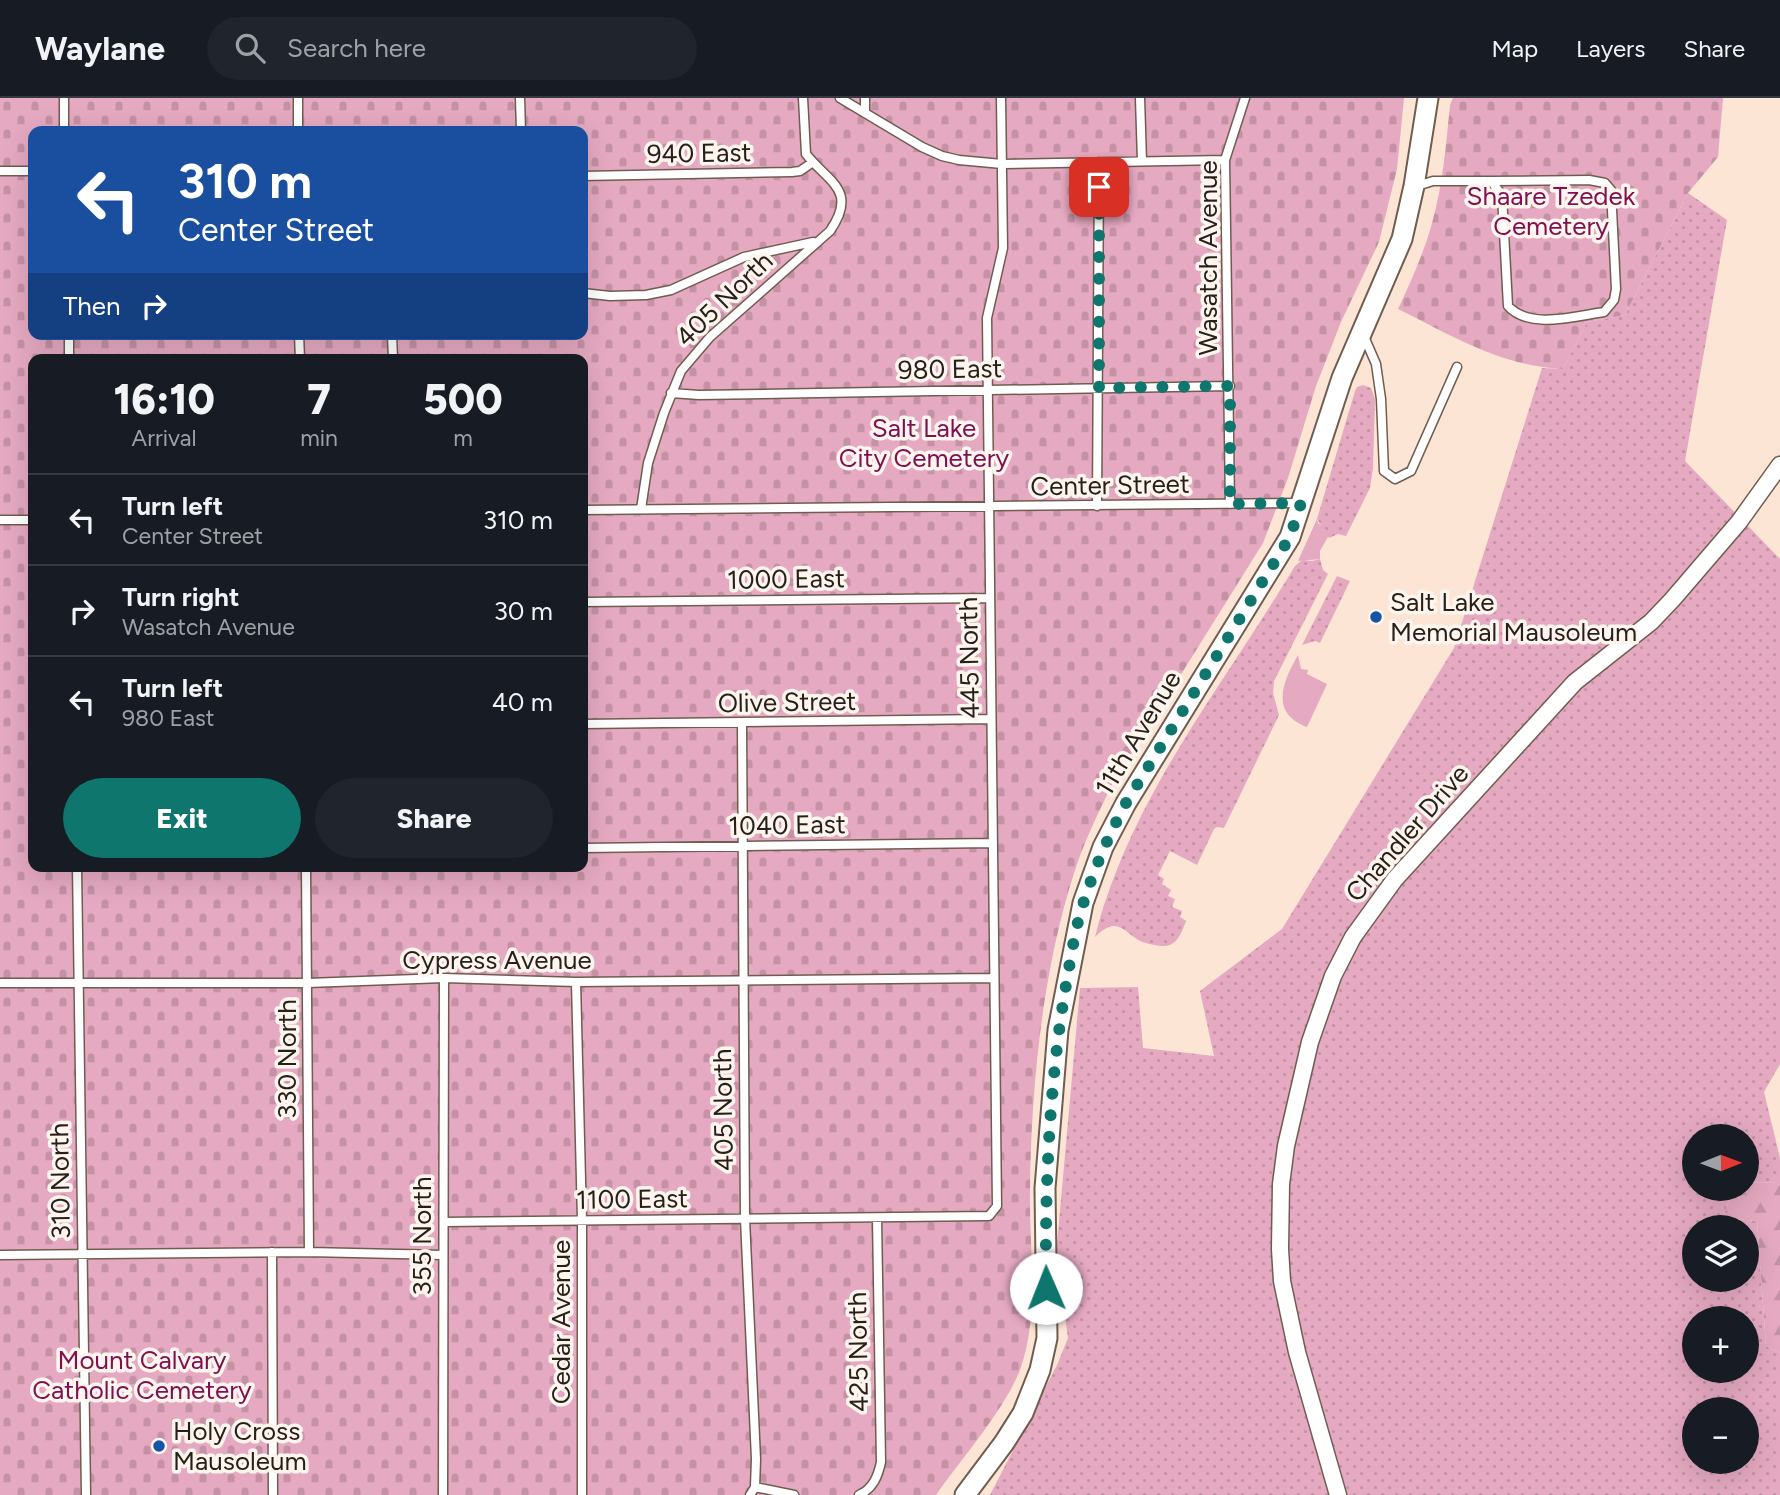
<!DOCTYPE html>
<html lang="en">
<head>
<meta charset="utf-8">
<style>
  body { margin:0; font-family:Figtree,sans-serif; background:#20242c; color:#f1f3f6; height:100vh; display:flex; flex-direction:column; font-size:26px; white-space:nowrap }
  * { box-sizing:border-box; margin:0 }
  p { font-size:23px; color:#9ea1a6 }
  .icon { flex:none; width:38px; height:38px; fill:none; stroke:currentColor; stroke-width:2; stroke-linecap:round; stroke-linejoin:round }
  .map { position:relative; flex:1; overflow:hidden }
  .panel { position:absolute; left:28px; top:256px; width:560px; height:518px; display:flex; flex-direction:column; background:#171b24; border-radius:14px; box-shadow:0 7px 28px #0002 }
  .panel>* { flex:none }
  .hud { position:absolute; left:28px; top:28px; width:560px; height:214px; border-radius:14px; box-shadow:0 7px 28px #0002; background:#1a4fa0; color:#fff; overflow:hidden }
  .needle { width:46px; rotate:89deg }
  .fabs { position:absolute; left:1682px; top:1026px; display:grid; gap:14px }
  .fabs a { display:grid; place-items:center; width:77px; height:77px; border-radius:50%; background:#171b24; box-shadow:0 7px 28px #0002; font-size:35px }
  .pin { position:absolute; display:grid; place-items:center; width:60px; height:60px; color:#fff; margin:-30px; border-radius:14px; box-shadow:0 4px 10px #0006 }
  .me { position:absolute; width:77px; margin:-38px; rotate:359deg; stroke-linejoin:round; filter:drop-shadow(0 0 5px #0008) }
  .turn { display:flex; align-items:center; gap:24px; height:147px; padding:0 35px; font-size:32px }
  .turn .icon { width:91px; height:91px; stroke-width:2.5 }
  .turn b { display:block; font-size:49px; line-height:60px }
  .then { display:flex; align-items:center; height:66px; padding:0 35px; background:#0003; gap:14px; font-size:26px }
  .eta { display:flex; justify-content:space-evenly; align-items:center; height:119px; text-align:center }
  .eta b { font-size:42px; font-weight:800; line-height:49px }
  .action { display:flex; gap:14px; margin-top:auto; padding:14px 35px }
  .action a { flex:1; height:80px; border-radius:42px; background:#0f766e; color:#fff; font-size:28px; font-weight:800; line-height:80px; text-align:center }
  .action a+a { background:#20242c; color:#f1f3f6 }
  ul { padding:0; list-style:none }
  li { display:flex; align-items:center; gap:21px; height:91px; padding:0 35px; border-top:2px solid #363941 }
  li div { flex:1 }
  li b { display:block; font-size:26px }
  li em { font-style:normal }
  header { display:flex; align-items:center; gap:42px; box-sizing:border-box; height:98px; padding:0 35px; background:#171b24; border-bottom:2px solid #363941 }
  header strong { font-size:33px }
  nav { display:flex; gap:38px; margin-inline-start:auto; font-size:24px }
  .search { width:490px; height:63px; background:#20242c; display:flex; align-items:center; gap:18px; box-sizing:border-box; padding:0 24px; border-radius:38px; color:#9ea1a6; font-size:26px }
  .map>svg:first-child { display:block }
  .grass { fill:url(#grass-dots); fill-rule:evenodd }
  .forest { fill:url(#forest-firs) }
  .cemetery { fill:url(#cemetery-stones); fill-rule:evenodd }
  .garden { fill:#e5a9c1 }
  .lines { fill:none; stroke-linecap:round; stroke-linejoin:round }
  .service-casing { stroke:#705d4f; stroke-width:11 }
  .minor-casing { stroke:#705d4f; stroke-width:19 }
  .tertiary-casing { stroke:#705d4f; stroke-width:23 }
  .service { stroke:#fff; stroke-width:8 }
  .minor { stroke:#fff; stroke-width:16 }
  .tertiary { stroke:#fff; stroke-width:19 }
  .route { stroke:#0f766e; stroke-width:12; stroke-dasharray:0 21.6 }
  .poi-dot { fill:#1555a5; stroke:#fef5ee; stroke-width:2.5 }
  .labels { text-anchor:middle; stroke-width:7; stroke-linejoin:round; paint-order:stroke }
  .street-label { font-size:26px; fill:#271f19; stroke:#fef5ee }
  .park-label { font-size:26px; fill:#7f0f4e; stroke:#fef5ee }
  .poi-label { font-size:26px; fill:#271f19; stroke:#fef5ee; text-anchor:start }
</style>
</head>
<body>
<header>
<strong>Waylane</strong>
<div class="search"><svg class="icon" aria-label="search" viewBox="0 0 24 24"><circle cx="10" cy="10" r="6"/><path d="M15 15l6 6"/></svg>Search here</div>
<nav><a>Map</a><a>Layers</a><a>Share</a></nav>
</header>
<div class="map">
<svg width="1780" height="1397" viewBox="0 0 1780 1397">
  <defs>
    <pattern id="grass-dots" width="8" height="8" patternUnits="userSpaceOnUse" patternTransform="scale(1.75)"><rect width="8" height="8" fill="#e5a9c1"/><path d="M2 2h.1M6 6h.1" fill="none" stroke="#c491a5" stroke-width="1.8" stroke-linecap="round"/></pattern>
    <pattern id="forest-firs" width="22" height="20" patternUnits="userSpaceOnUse" patternTransform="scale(1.75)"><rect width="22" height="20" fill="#e5a9c1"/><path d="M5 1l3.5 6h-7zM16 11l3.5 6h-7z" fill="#c491a5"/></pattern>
    <pattern id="cemetery-stones" width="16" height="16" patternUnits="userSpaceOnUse" patternTransform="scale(1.75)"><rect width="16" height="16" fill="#e5a9c1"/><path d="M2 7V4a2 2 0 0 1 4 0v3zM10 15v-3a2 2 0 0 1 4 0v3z" fill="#c491a5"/></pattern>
  </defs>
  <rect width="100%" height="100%" fill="#fce5d5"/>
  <path class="grass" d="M1688,95L1727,122L1685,363L1780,461V966L1764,994L1780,1060V1085L1747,1084L1746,1038H1694V1090H1733L1723,1120L1757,1123L1766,1248L1780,1255V1397H990L1057,1267L1068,1240L1056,1157L1080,890L1138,889L1143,950L1214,958L1200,893L1282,831L1454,550L1542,270L1563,271L1587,224L1625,217ZM1694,1129H1746V1181H1694ZM1694,1220H1746V1272H1694ZM1694,1311H1746V1363H1694Z
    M1363,287L1371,290L1375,301L1373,370L1370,390L1346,438L1338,436L1329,440L1317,421L1355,293L1357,289Z
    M1320,461L1323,472L1328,476L1274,583L1273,595L1279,617L1224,730L1217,729L1214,731L1197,767L1170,753L1158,777L1164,781L1162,786L1171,792L1168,798L1175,801L1172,809L1182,813L1180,819L1186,823C1180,839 1175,852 1155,847C1148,846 1140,844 1134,839C1128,835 1122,828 1114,828C1107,828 1100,834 1095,839C1130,700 1223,588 1295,468L1302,462L1312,463Z
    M1337,478L1350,483L1320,545L1315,543L1302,547Z"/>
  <path class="forest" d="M1747,1084L1780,1085V1255L1766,1248L1757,1123L1723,1120L1733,1090H1746Z"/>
  <path class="cemetery" d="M0,0H1404L1397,71L1379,144L1341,224L1316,288L1288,380L1263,445L1112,687C1098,715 1084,744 1074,775C1042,875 1031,990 1030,1095C1029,1153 1040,1212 1021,1269C1007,1309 961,1361 936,1397H0ZM33,33H583V236H33ZM33,261H583V768H33Z
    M1453,0H1723L1718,59L1688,95L1625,217L1587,224L1563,271C1500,268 1453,238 1398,211C1411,183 1424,155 1432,125C1443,87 1446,46 1450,7Z"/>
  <path class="garden" d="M1317,421L1318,425L1326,431L1329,437L1320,453V461L1298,463Z
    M1298,557L1301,571L1308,572L1307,576L1327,586L1307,629C1269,615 1283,583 1298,557Z"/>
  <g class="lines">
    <defs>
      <path id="service" d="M64,0V33
        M520,0L521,33
        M840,0L922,49L942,58L959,62L1002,66L1225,62
        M865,0V15
        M1140,0L1142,63
        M298,33V0
        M0,73H33
        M583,78L792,74L800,73L813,64
        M1417,88L1433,83H1491L1502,97L1508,208C1530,232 1575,218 1604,214L1614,202L1616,191L1611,92L1605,85L1589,82L1491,83
        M583,195L610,198L646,197L671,192L744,159L813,144
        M69,236V261
        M299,236L300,261
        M392,236L393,261
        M1363,236L1376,266L1381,301L1384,373L1395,381L1411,373L1457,269
        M671,295L699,297L1230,288
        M1230,406L1225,62L1245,0
        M1097,408L1099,64
        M641,411L648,365L664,315L681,273L710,239L830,133C858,92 829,85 806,56L803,0
        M583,412L1301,405
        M0,422H33
        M583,504L990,500
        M583,626L991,621
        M742,626L745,1121L756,1361L755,1389L750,1397
        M583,750L993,745
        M77,768L86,1397
        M306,768L309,1154
        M576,884L582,1122V1397
        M0,885H308L444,880L576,884L994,880
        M444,1124L989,1118L997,1108L987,220L1003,150L1001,0
        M272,1154L273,1397
        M0,1157L309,1154L443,1157
        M755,1389L794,1397
        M443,1397L444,880
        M859,1397C873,1391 878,1378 881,1364L877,1120"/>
      <path id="minor" d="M1338,1397L1297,1254L1282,1183L1280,1151L1281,1086L1286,1048L1310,944L1333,878L1353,839L1395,781L1575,584L1651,524L1672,502L1739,424L1780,367"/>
      <path id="tertiary" d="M965,1397L1004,1345L1023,1315L1040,1272L1047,1240L1045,1090L1058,932L1083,805L1103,749L1126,705L1290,439L1342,280L1402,141L1414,88L1428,0"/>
    </defs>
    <use href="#service" class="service-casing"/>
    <use href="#minor" class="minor-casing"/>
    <use href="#tertiary" class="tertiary-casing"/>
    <use href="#service" class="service"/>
    <use href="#minor" class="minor"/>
    <use href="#tertiary" class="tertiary"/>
  </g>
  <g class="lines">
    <path class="route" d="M1046,1190C1045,1088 1049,987 1066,887C1071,859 1075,830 1084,803C1095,769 1109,737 1126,705L1290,439L1301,405L1230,406V288L1099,290V89"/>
  </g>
  <g class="poi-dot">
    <circle cx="1376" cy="519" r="7"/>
    <circle cx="159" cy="1348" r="7"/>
  </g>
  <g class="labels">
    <g class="street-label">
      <text transform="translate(699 55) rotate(-1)" y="9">940 East</text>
      <text transform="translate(1208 160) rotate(-90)" y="9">Wasatch Avenue</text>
      <text transform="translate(724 201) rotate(-44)" y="9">405 North</text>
      <text transform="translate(950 271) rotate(-1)" y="9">980 East</text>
      <text transform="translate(1110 387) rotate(-1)" y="9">Center Street</text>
      <text transform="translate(786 481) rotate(-1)" y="9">1000 East</text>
      <text transform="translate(969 560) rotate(-91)" y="9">445 North</text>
      <text transform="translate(787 604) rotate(-1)" y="9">Olive Street</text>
      <text transform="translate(1138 635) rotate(-59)" y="9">11th Avenue</text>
      <text transform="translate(787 727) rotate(-1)" y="9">1040 East</text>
      <text transform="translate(1407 735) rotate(-49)" y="9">Chandler Drive</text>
      <text x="497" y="871">Cypress Avenue</text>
      <text transform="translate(287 961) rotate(-90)" y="9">330 North</text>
      <text transform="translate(723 1012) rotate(-91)" y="9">405 North</text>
      <text transform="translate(60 1083) rotate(-91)" y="9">310 North</text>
      <text transform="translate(632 1101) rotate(-1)" y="9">1100 East</text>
      <text transform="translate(422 1138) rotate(-90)" y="9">355 North</text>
      <text transform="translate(561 1224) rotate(-90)" y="9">Cedar Avenue</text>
      <text transform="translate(858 1254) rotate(-91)" y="9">425 North</text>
    </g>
    <g class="park-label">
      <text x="1551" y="107">Shaare Tzedek<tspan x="1551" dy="30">Cemetery</tspan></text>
      <text x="924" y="339">Salt Lake<tspan x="924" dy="30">City Cemetery</tspan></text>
      <text x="142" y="1271">Mount Calvary<tspan x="142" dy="30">Catholic Cemetery</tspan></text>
    </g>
    <g class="poi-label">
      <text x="1390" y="513">Salt Lake<tspan x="1390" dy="30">Memorial Mausoleum</tspan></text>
      <text x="173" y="1342">Holy Cross<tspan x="173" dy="30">Mausoleum</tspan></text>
    </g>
  </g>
</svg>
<div class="fabs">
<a><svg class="needle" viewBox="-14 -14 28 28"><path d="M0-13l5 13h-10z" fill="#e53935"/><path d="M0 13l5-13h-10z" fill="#9ea1a6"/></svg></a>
<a><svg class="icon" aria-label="layers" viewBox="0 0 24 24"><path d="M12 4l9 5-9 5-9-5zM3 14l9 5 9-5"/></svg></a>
<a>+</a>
<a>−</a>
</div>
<div class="pin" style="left:1099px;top:89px;background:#d93025"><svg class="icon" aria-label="arrive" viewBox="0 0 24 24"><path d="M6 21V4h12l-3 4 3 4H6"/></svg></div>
<svg class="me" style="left:1046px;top:1190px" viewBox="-20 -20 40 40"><circle r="19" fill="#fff"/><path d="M0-13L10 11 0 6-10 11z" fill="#0f766e"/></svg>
<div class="hud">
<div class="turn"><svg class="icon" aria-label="left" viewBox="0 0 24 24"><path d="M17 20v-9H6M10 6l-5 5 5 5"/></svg><div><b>310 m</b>Center Street</div></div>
<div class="then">Then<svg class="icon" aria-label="right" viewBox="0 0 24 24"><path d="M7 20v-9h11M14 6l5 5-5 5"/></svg></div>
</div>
<section class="panel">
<div class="eta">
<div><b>16:10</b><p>Arrival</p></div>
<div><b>7</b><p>min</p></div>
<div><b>500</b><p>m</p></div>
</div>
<ul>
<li><svg class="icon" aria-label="left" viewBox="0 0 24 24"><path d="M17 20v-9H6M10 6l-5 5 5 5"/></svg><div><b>Turn left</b><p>Center Street</p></div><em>310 m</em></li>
<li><svg class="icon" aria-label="right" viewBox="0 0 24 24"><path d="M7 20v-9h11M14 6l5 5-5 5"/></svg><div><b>Turn right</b><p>Wasatch Avenue</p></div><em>30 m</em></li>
<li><svg class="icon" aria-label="left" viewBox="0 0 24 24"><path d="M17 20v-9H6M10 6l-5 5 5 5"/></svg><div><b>Turn left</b><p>980 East</p></div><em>40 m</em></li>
</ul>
<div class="action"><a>Exit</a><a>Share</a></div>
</section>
</div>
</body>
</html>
